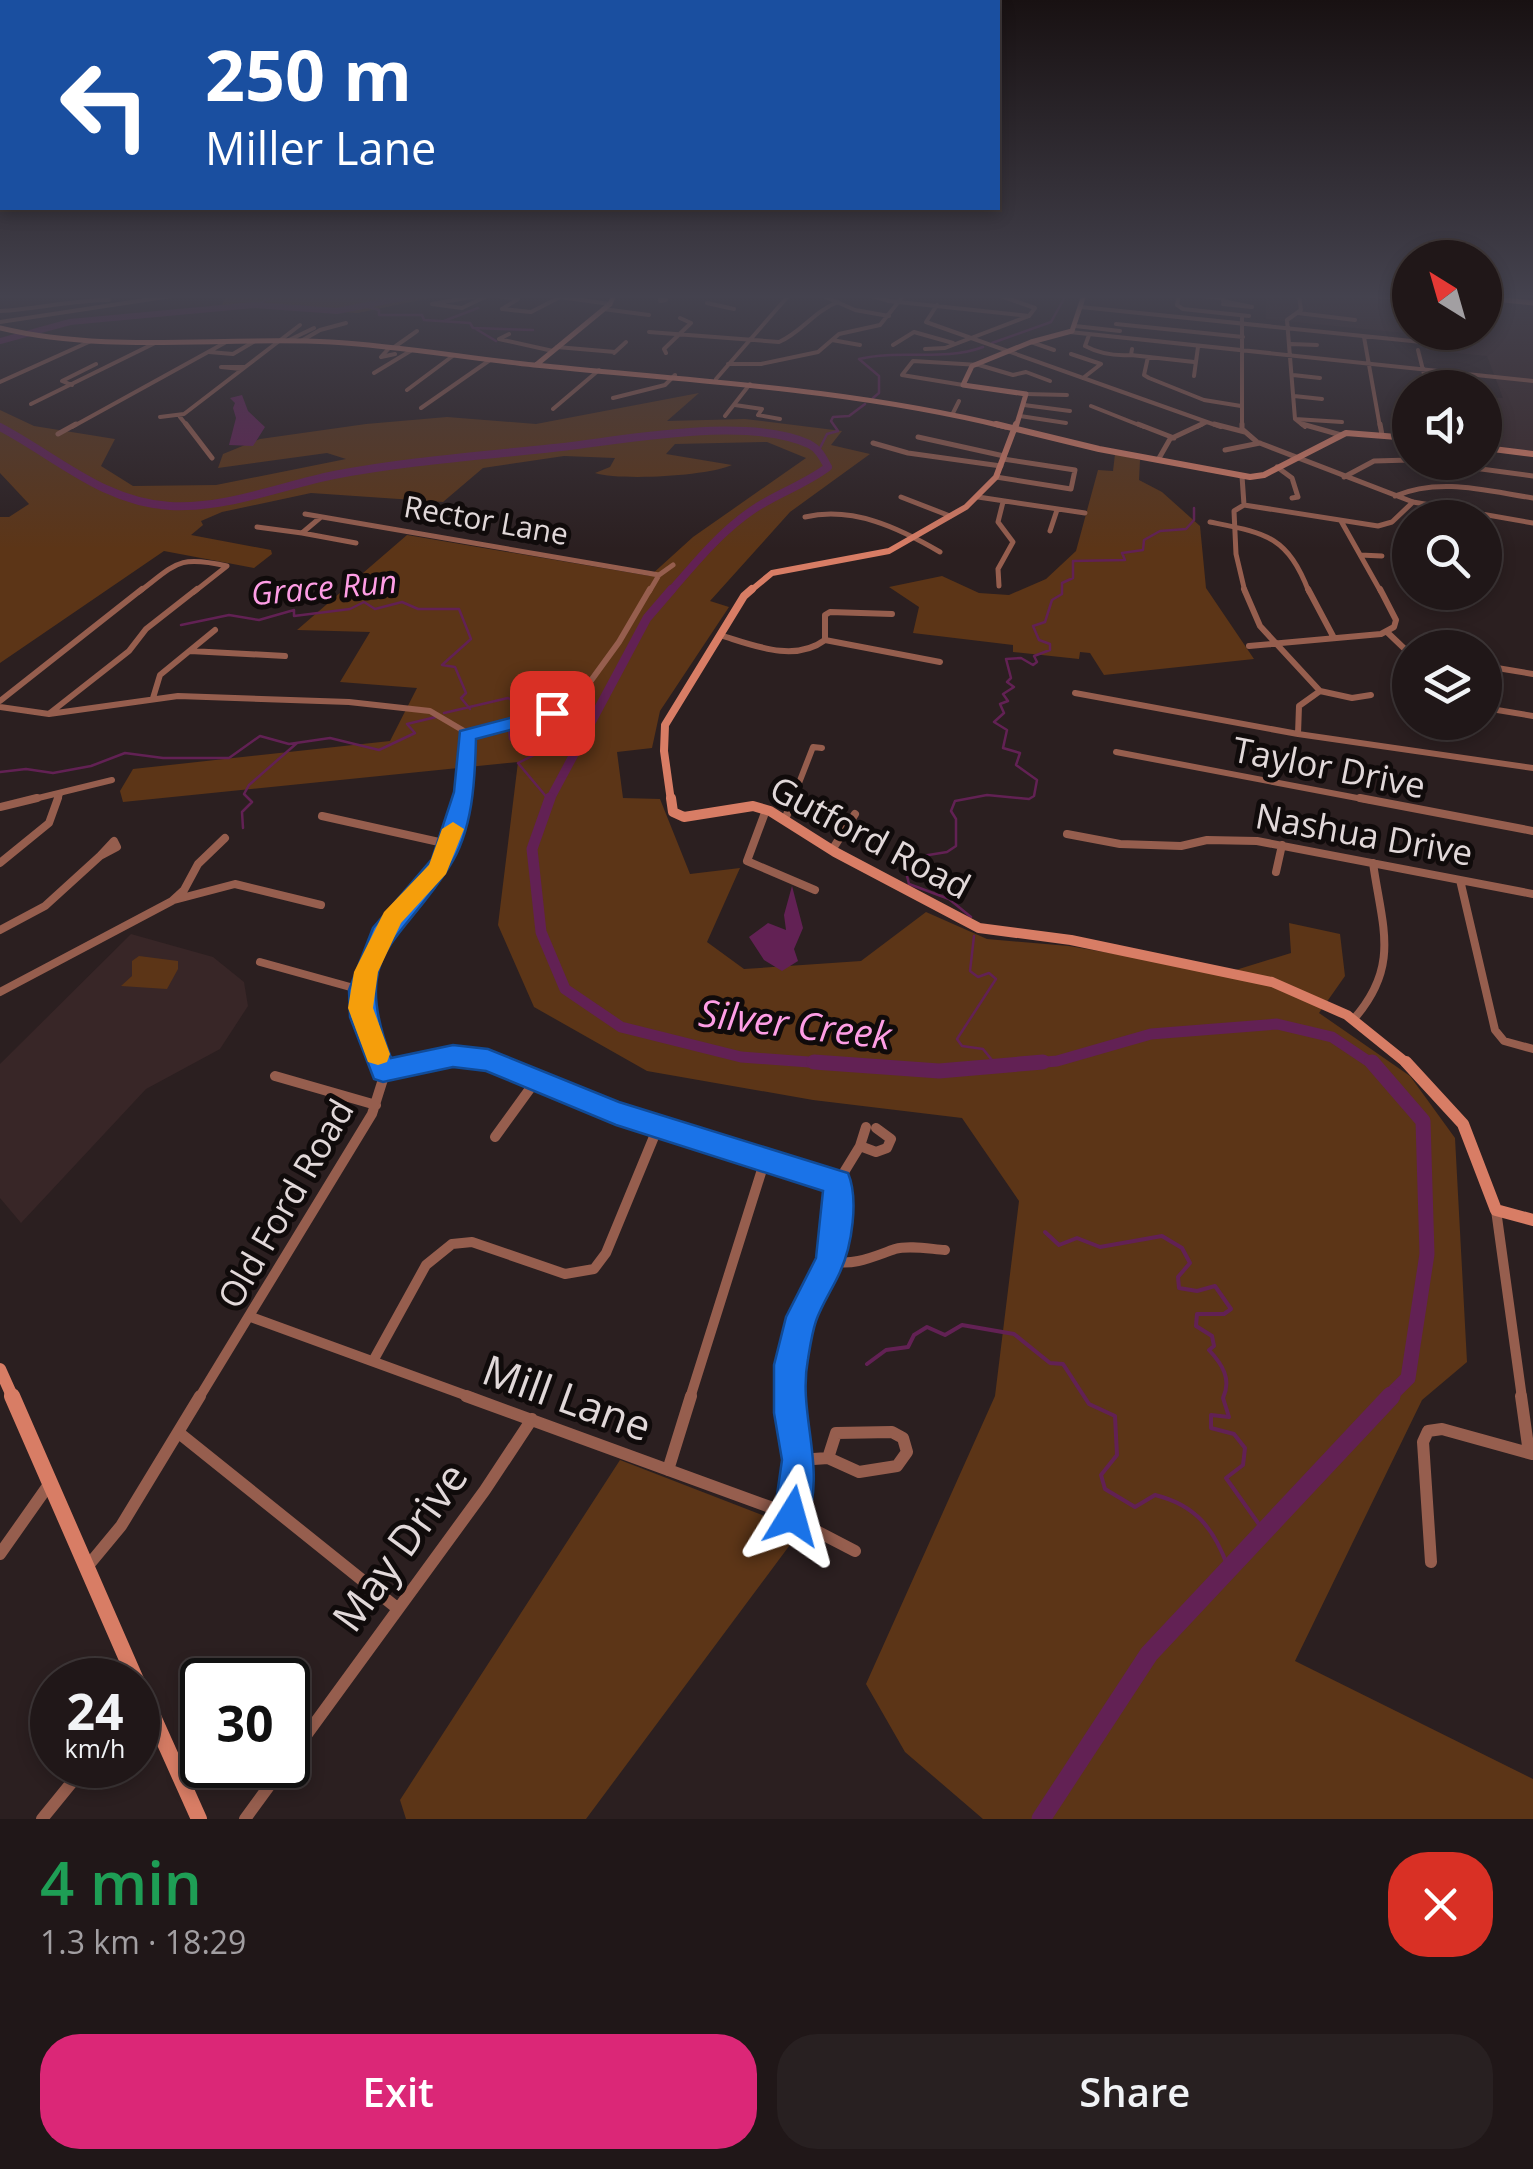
<!DOCTYPE html>
<html lang="en">
<head>
<meta charset="utf-8">
<style>
  body { margin:0; font-family:"Open Sans",sans-serif; background:#282021; color:#f1f3f6; height:100vh; display:flex; flex-direction:column; font-size:38px; white-space:nowrap }
  * { box-sizing:border-box; margin:0 }
  p { font-size:32px; color:#a29fa2 }
  .icon { flex:none; width:55px; height:55px; fill:none; stroke:currentColor; stroke-width:2; stroke-linecap:round; stroke-linejoin:round }
  .map { position:relative; height:1819px; overflow:hidden }
  .details { display:flex; flex-direction:column; background:#201718; flex:1 }
  .details>* { flex:none }
  .top-card { position:absolute; left:0px; top:0px; width:1000px; height:210px; box-shadow:0 5px 15px #0003,0 0 0 2px #3d3637; background:#1a4fa0; color:#fff; overflow:hidden }
  .needle { width:65px; rotate:323deg }
  .buttons { position:absolute; left:1392px; top:240px; display:grid; gap:20px }
  .buttons a { display:grid; place-items:center; width:110px; height:110px; border-radius:50%; background:#201718; box-shadow:0 5px 15px #0003,0 0 0 2px #3d3637; font-size:50px }
  .speed { position:absolute; left:30px; top:1658px; display:flex; gap:20px; font-size:50px; font-weight:700; text-align:center }
  .speed>* { display:grid; place-content:center; width:130px; height:130px; border-radius:50%; background:#201718; box-shadow:0 5px 15px #0003,0 0 0 2px #3d3637; line-height:1 }
  .speed small { font-size:25px; font-weight:400 }
  .speed .limit { border:5px solid #111; border-radius:15px; background:#fff; color:#111 }
  .pin { position:absolute; display:grid; place-items:center; width:85px; height:85px; color:#fff; margin:-42px; border-radius:20px; box-shadow:0 5px 15px #0006 }
  .me { position:absolute; width:110px; margin:-55px; rotate:8deg; stroke-linejoin:round; filter:drop-shadow(0 0 8px #0008) }
  .turn { display:flex; align-items:center; gap:35px; height:210px; padding:0 40px; font-size:45px }
  .turn .icon { width:130px; height:130px; stroke-width:2.5 }
  .turn b { display:block; font-size:70px; line-height:85px }
  .round { display:grid; place-items:center; flex:none; width:105px; height:105px; border-radius:40px; background:#282021 }
  .summary { display:flex; align-items:center; justify-content:space-between; height:170px; padding:0 40px }
  h1 { font-size:60px; font-weight:600; line-height:75px; color:#1e9e55 }
  .cta { display:flex; gap:20px; margin-top:auto; padding:20px 40px }
  .cta a { flex:1; height:115px; border-radius:40px; background:#db2777; color:#fff; font-size:40px; font-weight:600; line-height:115px; text-align:center }
  .cta a+a { background:#282021; color:#f1f3f6 }
  .map>svg:first-child { display:block }
  .built { fill:#382627 }
  .green { fill:#5c3517 }
  .water { fill:#622154 }
  .lines { fill:none; stroke-linecap:round; stroke-linejoin:round }
  .stream-far1 { stroke:#622154; stroke-width:2.5 }
  .stream { stroke:#622154; stroke-width:4 }
  .river-far5 { stroke:#622154; stroke-width:6 }
  .river-far4 { stroke:#622154; stroke-width:8 }
  .river-far3 { stroke:#622154; stroke-width:9 }
  .river-far2 { stroke:#622154; stroke-width:11 }
  .river-far1 { stroke:#622154; stroke-width:15 }
  .river { stroke:#622154; stroke-width:19 }
  .street-far5 { stroke:#965e4e; stroke-width:4 }
  .street-far4 { stroke:#965e4e; stroke-width:5 }
  .street-far3 { stroke:#965e4e; stroke-width:6 }
  .street-far2 { stroke:#965e4e; stroke-width:8 }
  .street-far1 { stroke:#965e4e; stroke-width:10 }
  .street { stroke:#965e4e; stroke-width:12 }
  .secondary-far5 { stroke:#d87d65; stroke-width:5 }
  .secondary-far4 { stroke:#d87d65; stroke-width:6 }
  .secondary-far3 { stroke:#d87d65; stroke-width:8 }
  .secondary-far2 { stroke:#d87d65; stroke-width:10 }
  .secondary-far1 { stroke:#d87d65; stroke-width:12 }
  .secondary { stroke:#d87d65; stroke-width:16 }
  .route { fill:#1a73e8; stroke:#114b97; stroke-width:2.5 }
  .slow { fill:#f59e0b }
  .labels { text-anchor:middle; stroke-width:10; stroke-linejoin:round; paint-order:stroke }
  .far-street-label { font-size:30px; fill:#e1d8d9; stroke:#100b0b }
  .far-water-label { font-size:32px; font-style:italic; fill:#fe9de5; stroke:#100b0b }
  .street-label { font-size:35px; fill:#e1d8d9; stroke:#100b0b }
  .water-label { font-size:38px; font-style:italic; fill:#fe9de5; stroke:#100b0b }
  .near-street-label { font-size:42px; fill:#e1d8d9; stroke:#100b0b }
</style>
</head>
<body>
<div class="map">
<svg width="1533" height="1819" viewBox="0 0 1533 1819">
  <rect width="100%" height="100%" fill="#2b1f20"/>
  <path class="built" d="M1266,295H1352L1410,300V332H1485V295H1533V451L1486,445L1485,397L1503,398L1487,356L1426,350L1425,345L1430,344L1416,341L1414,334L1266,319Z
    M131,934L213,957L244,982L248,1006L220,1049L146,1089L21,1223L0,1198V1064Z"/>
  <path class="green" d="M227,295H444L358,313L251,307L219,311Z
    M699,393L667,421L745,419L842,431L831,445L870,454L790,512L710,601L729,607L660,711L652,748L617,752L623,798L660,799L690,874L740,868L707,942L744,969L861,961L926,912L987,939L1069,946L1226,973L1291,953L1289,923L1340,934L1345,976L1319,1013L1410,1076L1455,1138L1467,1362L1422,1400L1295,1661L1533,1779V1819H983L905,1752L866,1684L995,1396L1019,1201L962,1118L813,1100L647,1071L534,1007L498,925L518,762L123,802L120,791L133,769L390,741L417,688L340,682L370,632L297,630L407,535L650,576L693,537L806,458L767,442L675,444L666,454L732,465C708,476 621,481 595,473L610,467L615,458L564,456L483,468L443,502L311,493L222,512L201,521L203,525L191,535L271,550L272,554L254,568L164,551L0,663V517H9L29,504L0,473V410L34,426L115,439L101,466L133,486L216,485L346,459L327,453L218,468L223,454L260,439L366,424L447,417L536,424Z
    M1115,454L1140,460L1139,480L1162,492L1200,526L1206,588L1254,659L1104,675L1090,653L1080,652L1079,659L1013,652V645L913,633L919,607L889,587L942,576L979,593L1009,595L1046,579L1076,551L1098,470L1113,471Z
    M139,956L178,961V969L167,989L121,986L132,976V961Z
    M620,1460L801,1530L586,1819H406L400,1800Z"/>
  <path class="water" d="M242,395L248,411L265,427L253,446L229,445L236,418L233,408L235,403L230,398Z
    M792,886L803,928L794,949L798,961L782,971L764,960L749,937L768,923L786,930L784,915Z"/>
  <g class="lines">
    <path class="stream-far1" d="M257,305L275,295
      M368,307L379,310V315H422L424,320L470,323L473,328L533,330
      M444,321L478,308
      M476,329L496,341
      M992,343L1051,322L1066,295
      M873,398L879,393V376L859,359C900,349 943,362 983,347
      M819,450L827,434L838,431L831,421L833,417L849,416L865,404
      M181,625L229,615L259,620L294,610V616L350,609L364,602L375,609L402,602L418,609H459L471,639L442,665L455,667L466,693L461,698L470,709
      M444,713L508,698L517,703L510,719
      M509,729L510,739L540,752L518,763L549,800
      M0,772L26,769L53,773L91,766L125,753L163,758H229L260,736L289,744L330,738L379,750L415,733L407,724L436,717
      M243,828L242,812L252,802L244,794L249,785L297,743
      M971,917L949,899L909,884L905,868L910,858L947,852L956,846V819L951,811L955,801L987,795L1029,799L1034,796L1037,780L1016,765L1020,753L1003,748L1007,730L994,722L1004,713L1000,704L1008,701L1003,694L1014,687L1007,682L1011,678L1006,659L1021,658L1033,665L1037,662L1034,656L1050,650V644L1039,640L1033,626L1045,622L1052,600L1062,594V583L1073,578V561L1125,560L1122,553L1143,550L1144,540L1160,531L1186,529L1194,520V508
      M974,936L970,971L978,977L989,973L996,979L957,1039L962,1046L983,1049L996,1065"/>
    <path class="stream" d="M994,1062L997,1066
      M1045,1232L1059,1245L1077,1238L1100,1247L1162,1236L1182,1248L1190,1263L1178,1277L1179,1288L1197,1291L1215,1286L1231,1309L1224,1314H1197L1196,1326L1212,1336L1214,1346L1209,1350C1222,1364 1232,1379 1223,1398L1229,1417L1211,1415V1428L1234,1434L1245,1448L1243,1465L1226,1478L1263,1530
      M867,1364L886,1350L908,1347L914,1335L927,1327L945,1335L962,1325L1014,1334L1050,1363L1063,1364L1089,1404L1115,1416L1117,1455L1101,1475L1105,1489L1135,1507L1155,1495C1196,1505 1214,1529 1228,1567"/>
    <path class="river-far5" d="M0,341L70,322L254,305L337,311L417,295"/>
    <path class="river-far4" d="M0,427C57,457 103,502 170,506C226,509 280,486 334,475C406,461 480,456 553,448C622,441 745,415 809,444C819,449 823,458 828,467C804,485 778,493 754,509C721,531 695,563 670,592"/>
    <path class="river-far3" d="M549,801L647,618L672,589"/>
    <path class="river-far2" d="M550,798L532,849L541,932L565,989L621,1027L741,1057L849,1065
      M1014,1065L1057,1061L1151,1034L1277,1024L1332,1037L1374,1065"/>
    <path class="river-far1" d="M814,1062L939,1071L1043,1062
      M1372,1062L1423,1121L1427,1254L1408,1378L1388,1398"/>
    <path class="river" d="M1041,1819L1149,1654L1391,1396"/>
    <path class="street-far5" d="M483,295L432,304L462,308L489,295
      M491,295L518,299L502,309L531,312L560,297L610,304
      M821,295L855,310L889,316
      M869,295L889,301L1029,316L945,348L925,349
      M998,295L1035,308L1029,316
      M1179,295L1177,305L1183,309L1249,316
      M1191,295L1223,298
      M1299,295L1301,310L1287,320L1295,419L1305,427
      M660,299L666,300L660,301Z
      M1223,301L1252,307L1223,304
      M707,303L734,309
      M937,305L926,322L1221,427
      M1081,307L1441,344L1437,332
      M603,309L649,315
      M0,311C37,309 72,300 109,300
      M1298,313L1355,320
      M1242,317V427
      M0,322L178,295
      M1116,324L1243,337
      M1075,326L1120,331
      M649,332L779,342C802,332 814,311 838,302
      M1070,332L1533,381
      M509,334L499,339L553,351
      M1089,335L1085,346C1100,354 1115,356 1131,355L1132,349
      M1364,337L1380,427
      M832,340L860,345
      M287,341L314,328
      M301,341L320,330L346,323
      M1031,342L1054,350
      M1291,344L1317,345
      M893,345L914,332L953,343
      M390,347L381,357L395,354
      M557,347L615,352
      M393,348L417,331
      M1418,350L1426,382
      M209,352L233,354L255,341
      M614,353L626,342
      M666,353L664,349L691,323L680,318
      M1071,354L1101,364L1083,378
      M1131,355L1194,362
      M1148,357L1144,375L1149,378L1204,400L1241,406
      M728,364H761L818,352L839,334L880,325L904,295
      M241,369L221,367H244
      M374,373L412,350
      M1293,375L1320,378
      M1194,376L1198,347
      M716,379L789,295
      M0,382L91,341
      M72,385L62,381L96,364
      M963,385L902,375L913,361L979,365L1013,375L1026,372L1050,381
      M407,390L454,355
      M1026,394L1067,395
      M1294,396L1322,399
      M613,398L665,385L675,375
      M31,404L157,342
      M735,405L762,409L758,415L780,419
      M1024,405L1070,411
      M1091,406L1144,427
      M421,408L490,360
      M553,409L599,370
      M953,413L959,401
      M725,416L750,384
      M1020,416L1066,423
      M160,417L184,414L300,325
      M180,417L188,427
      M1295,419L1342,422
      M72,427L228,341
      M1197,427L1207,422"/>
    <path class="street-far4" d="M186,424L212,458
      M1138,424L1174,438
      M1214,424L1245,432
      M1242,424V429L1257,442L1413,502L1533,523
      M1302,424L1341,435
      M1380,424L1382,435
      M58,434L76,424
      M918,437L1004,456
      M873,443L908,453L1001,466
      M1225,450L1260,443
      M1158,460L1170,439L1202,424
      M1429,462L1533,476
      M1277,467L1292,478L1298,497L1292,498
      M1242,476L1244,505L1234,511L1236,554L1245,592
      M996,477L1071,489L1075,470L1003,459
      M1344,477L1374,461L1410,460
      M1395,496C1440,477 1487,491 1533,498
      M901,497L950,516
      M978,497L1085,513
      M1244,505L1378,526L1392,522L1413,502
      M305,514L659,575
      M805,517C853,506 899,528 940,552
      M1341,521L1381,592
      M1210,522C1265,533 1287,535 1309,592
      M257,527L302,533L321,517
      M1050,531L1057,510
      M302,533L356,543
      M1360,555L1382,556
      M999,586L998,569L1013,542L998,522L1003,502
      M139,592C177,563 178,555 227,566L194,592
      M649,592L659,575L673,565"/>
    <path class="street-far3" d="M1244,589L1260,626L1320,691L1299,706L1298,734
      M1308,589L1334,638
      M1387,632L1410,654
      M720,635C753,645 794,663 825,640
      M825,640L940,662
      M825,640V615L830,612L892,614
      M1249,646L1381,634L1394,627L1396,620L1380,589
      M190,651L285,656
      M1485,666L1533,674
      M1320,691L1352,698L1371,695
      M1075,693L1298,734L1533,768
      M153,698L160,675L215,630
      M0,701L142,589
      M0,707L49,714L178,696L349,702L430,711L464,731C472,756 467,776 460,801
      M1485,708L1533,716
      M50,713L129,651L146,629L197,589
      M467,735L574,704L619,642L650,589
      M1116,752L1373,801
      M26,801L112,780
      M57,801L60,794
      M792,801L813,747L822,748"/>
    <path class="street-far2" d="M1360,798L1533,831
      M0,807L37,798
      M766,810L747,861L815,890
      M322,816L448,844
      M785,820L793,798
      M1067,834L1120,844L1181,846L1207,840L1257,841L1533,894
      M114,841L117,847L100,856Z
      M832,850L855,814
      M0,863L49,823L58,798
      M1276,872L1282,845
      M1460,880L1495,1030L1504,1041L1533,1049
      M174,900L235,884L321,905
      M0,930L45,906L100,856
      M260,962L361,990
      M0,992L172,901L184,890L198,864L225,838
      M1353,1020C1401,966 1382,927 1373,863
      M380,1065L361,1009L363,981L387,926L441,862L460,798
      M413,1065L453,1056L499,1065"/>
    <path class="street-far1" d="M493,1062L616,1113L838,1182
      M383,1071L424,1062
      M275,1076L376,1105
      M495,1137L537,1079
      M860,1146L876,1152L887,1148L891,1139L876,1128
      M1496,1210L1522,1398
      M830,1261C855,1266 872,1257 895,1249C909,1245 930,1249 945,1250
      M251,1317L473,1398
      M373,1361L426,1265L452,1244L472,1242L565,1274L594,1269L606,1253L658,1127
      M199,1398L372,1114L384,1076L379,1062
      M690,1398L765,1160
      M791,1398L790,1365L801,1317L830,1261L838,1218V1182L860,1146L866,1127"/>
    <path class="street" d="M466,1396L770,1507L855,1551
      M791,1396L799,1460L792,1516
      M1521,1396L1529,1453
      M892,1432L903,1438L907,1452L897,1466L859,1472L828,1458L836,1433Z
      M179,1433L397,1608
      M799,1460L828,1458
      M668,1470L691,1396
      M0,1554L50,1483
      M1431,1562L1423,1442L1428,1431L1442,1429L1532,1454
      M87,1567L121,1526L200,1396
      M42,1819L86,1765
      M245,1819L485,1490L532,1419"/>
    <path class="secondary-far5" d="M1369,295L1410,298
      M1485,298L1533,303
      M0,328C107,354 221,336 331,342C399,346 467,358 534,365C693,381 851,389 1006,427
      M536,365L610,304L614,295
      M1016,427L1026,394L963,385L972,366L1031,342L1072,331L1084,295"/>
    <path class="secondary-far4" d="M996,424L1099,449L1250,477L1264,475L1346,433L1410,438
      M1485,448L1533,454
      M749,592L772,573L889,551L966,507L996,477L1016,424"/>
    <path class="secondary-far3" d="M671,801L664,751L665,725L744,596L752,589"/>
    <path class="secondary-far2" d="M671,798L673,812L684,817L753,806L770,811L835,852L979,928L1071,940L1272,982L1347,1015L1409,1065"/>
    <path class="secondary-far1" d="M1406,1062L1463,1124L1496,1210L1533,1220
      M0,1369L13,1398"/>
    <path class="secondary" d="M12,1396L136,1680
      M138,1683L199,1819"/>
  </g>
  <linearGradient id="sky" x2="0" y2="1"><stop stop-color="#181112"/><stop offset="0.54" stop-color="#44424e"/><stop offset="1" stop-color="#44424e" stop-opacity="0"/></linearGradient>
  <rect width="1533" height="549" fill="url(#sky)"/>
  <path class="route" d="M552,707L559,709V717L476,739C475,780 473,831 449,867C399,946 350,952 391,1058L453,1045L488,1049L619,1102L848,1173C859,1199 852,1246 840,1272C833,1288 822,1304 816,1321C812,1333 810,1347 808,1359C797,1417 829,1469 804,1529L792,1534L780,1529L774,1516L782,1460L774,1413V1365L786,1317L816,1258L823,1191L616,1125L486,1071L453,1067L383,1082L374,1079L350,1017L349,990L373,928L432,859L454,792L460,731Z"/>
  <path class="slow" d="M453,822L464,829L446,874L401,923L378,972L373,1008L390,1054L387,1062L378,1065L368,1062L348,1008L354,972L384,912L429,865L442,829Z"/>
  <g class="labels">
    <g class="far-street-label">
      <text transform="translate(486 521) rotate(10)" y="10">Rector Lane</text>
    </g>
    <g class="far-water-label">
      <text transform="translate(324 588) rotate(-5)" y="11">Grace Run</text>
    </g>
    <g class="street-label">
      <text transform="translate(1329 768) rotate(11)" y="12">Taylor Drive</text>
      <text transform="translate(1364 835) rotate(10)" y="12">Nashua Drive</text>
      <text transform="translate(870 838) rotate(28)" y="12">Gutford Road</text>
      <text transform="translate(286 1204) rotate(-60)" y="12">Old Ford Road</text>
    </g>
    <g class="water-label">
      <text transform="translate(795 1025) rotate(7)" y="13">Silver Creek</text>
    </g>
    <g class="near-street-label">
      <text transform="translate(567 1398) rotate(20)" y="15">Mill Lane</text>
      <text transform="translate(400 1547) rotate(-54)" y="15">May Drive</text>
    </g>
  </g>
</svg>
<div class="buttons">
<a><svg class="needle" viewBox="-14 -14 28 28"><path d="M0-13l5 13h-10z" fill="#e53935"/><path d="M0 13l5-13h-10z" fill="#a29fa2"/></svg></a>
<a><svg class="icon" aria-label="sound" viewBox="0 0 24 24"><path d="M4 9h4l5-4v14l-5-4H4zM17 9q2 3 0 6"/></svg></a>
<a><svg class="icon" aria-label="search" viewBox="0 0 24 24"><circle cx="10" cy="10" r="6"/><path d="M15 15l6 6"/></svg></a>
<a><svg class="icon" aria-label="layers" viewBox="0 0 24 24"><path d="M12 4l9 5-9 5-9-5zM3 14l9 5 9-5"/></svg></a>
</div>
<div class="speed"><div>24<small>km/h</small></div><div class="limit">30</div></div>
<div class="pin" style="left:552px;top:713px;background:#d93025"><svg class="icon" aria-label="arrive" viewBox="0 0 24 24"><path d="M6 21V4h12l-3 4 3 4H6"/></svg></div>
<svg class="me" style="left:792px;top:1516px" viewBox="-20 -20 40 40"><path d="M0-17L14 15 0 8-14 15z" fill="#1a73e8" stroke="#fff" stroke-width="4"/></svg>
<div class="top-card">
<div class="turn"><svg class="icon" aria-label="left" viewBox="0 0 24 24"><path d="M17 20v-9H6M10 6l-5 5 5 5"/></svg><div><b>250 m</b>Miller Lane</div></div>
</div>
</div>
<section class="details">
<div class="summary"><div><h1>4 min</h1><p>1.3 km · 18:29</p></div><a class="round" style="background:#d93025;color:#fff"><svg class="icon" aria-label="close" viewBox="0 0 24 24"><path d="M6 6l12 12M18 6L6 18"/></svg></a></div>
<div class="cta"><a>Exit</a><a>Share</a></div>
</section>
</body>
</html>
